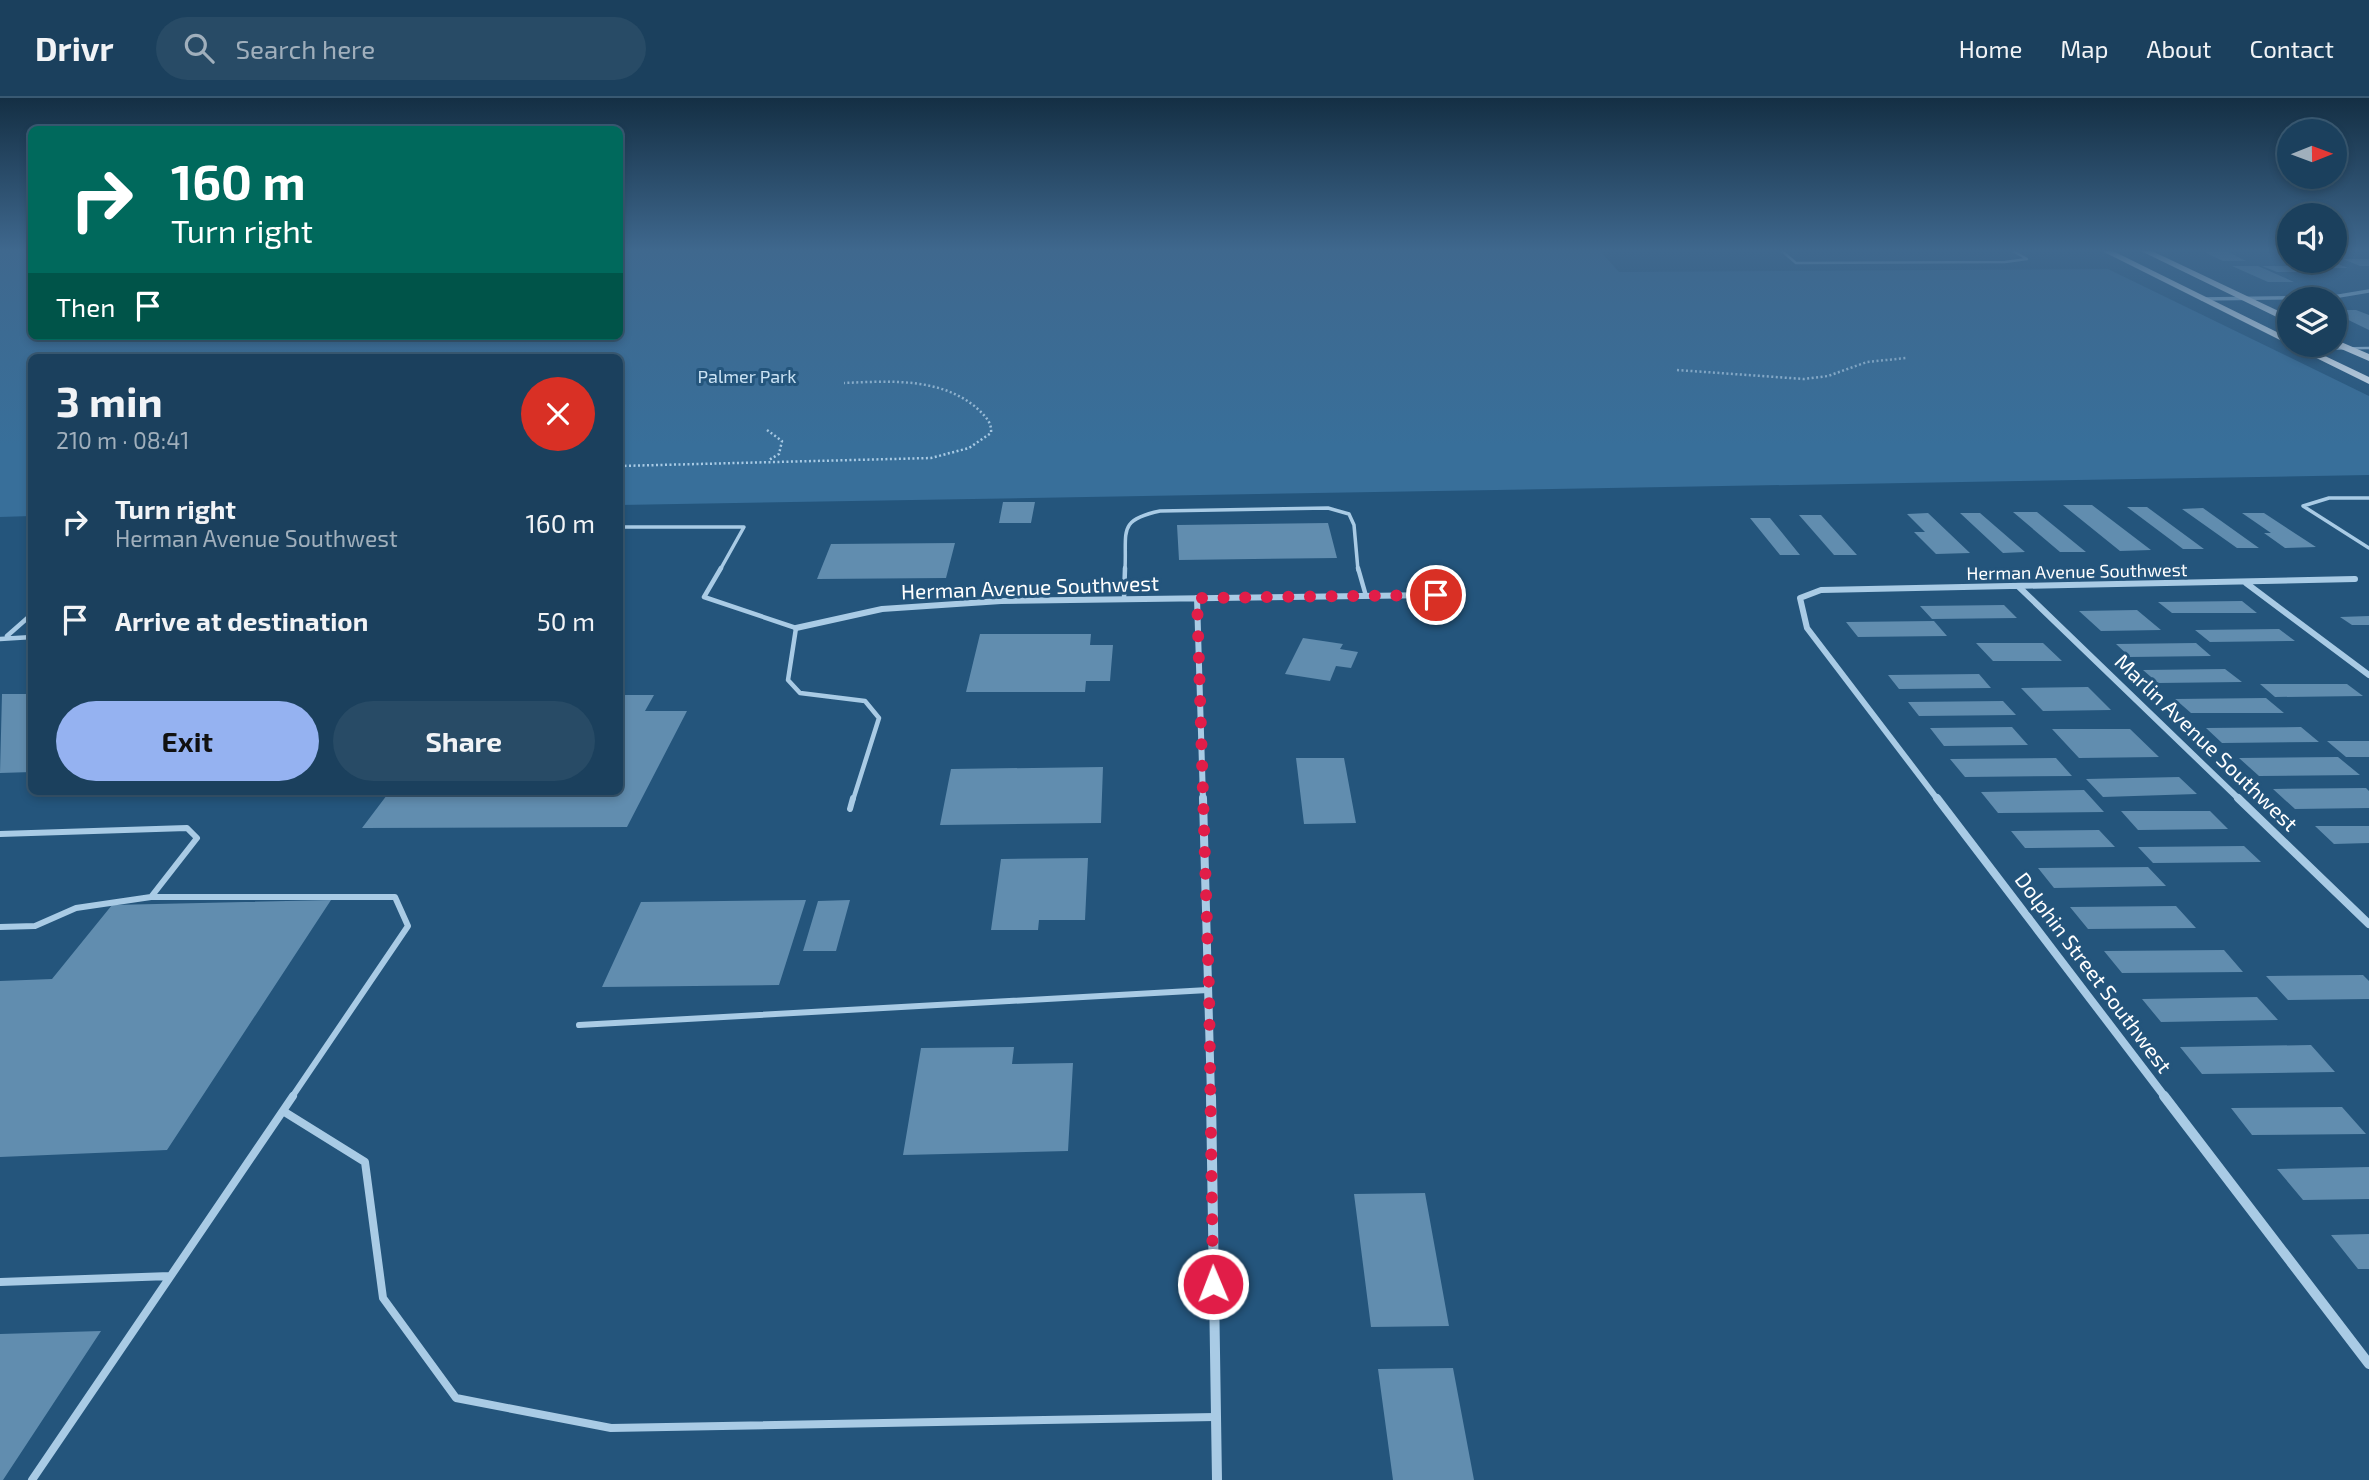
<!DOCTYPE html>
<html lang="en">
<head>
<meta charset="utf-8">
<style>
  body { margin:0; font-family:"Exo 2",sans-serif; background:#284b66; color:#f1f3f6; height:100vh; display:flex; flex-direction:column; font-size:26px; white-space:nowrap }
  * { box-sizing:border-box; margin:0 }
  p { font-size:23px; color:#a0afbc }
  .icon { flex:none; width:38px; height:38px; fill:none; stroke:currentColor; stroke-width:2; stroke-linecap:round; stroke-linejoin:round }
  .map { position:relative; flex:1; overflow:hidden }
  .side { position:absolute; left:28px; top:256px; width:595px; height:441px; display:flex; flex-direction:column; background:#1b405d; border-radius:10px; box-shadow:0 4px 10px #0003,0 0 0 2px #395972 }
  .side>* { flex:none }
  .hud { position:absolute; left:28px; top:28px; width:595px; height:214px; border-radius:10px; box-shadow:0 4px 10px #0003,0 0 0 2px #395972; background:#00695c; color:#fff; overflow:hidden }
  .needle { width:46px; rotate:89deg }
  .tools { position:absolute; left:2277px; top:21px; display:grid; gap:14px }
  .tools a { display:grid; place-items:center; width:70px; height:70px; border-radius:50%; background:#1b405d; box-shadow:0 4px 10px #0003,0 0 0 2px #395972; font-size:35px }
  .pin { position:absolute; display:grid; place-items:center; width:60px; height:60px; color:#fff; margin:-30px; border:4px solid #fff; border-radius:50%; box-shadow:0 2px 7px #0007 }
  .me { position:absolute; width:77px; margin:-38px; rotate:359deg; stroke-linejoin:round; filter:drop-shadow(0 0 5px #0008) }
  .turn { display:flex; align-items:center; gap:24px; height:147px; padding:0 28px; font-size:32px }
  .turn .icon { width:91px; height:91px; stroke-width:2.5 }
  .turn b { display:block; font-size:49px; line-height:60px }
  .then { display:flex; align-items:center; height:66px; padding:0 28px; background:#0003; gap:14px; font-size:26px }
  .round { display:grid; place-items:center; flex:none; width:74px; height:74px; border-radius:37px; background:#284b66 }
  .summary { display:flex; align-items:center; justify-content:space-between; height:119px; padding:0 28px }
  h1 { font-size:42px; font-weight:700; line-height:52px }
  .cta { display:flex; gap:14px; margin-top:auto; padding:14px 28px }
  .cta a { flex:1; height:80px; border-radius:42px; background:#95b2f1; color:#111; font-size:28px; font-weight:700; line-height:80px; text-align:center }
  .cta a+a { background:#284b66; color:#f1f3f6 }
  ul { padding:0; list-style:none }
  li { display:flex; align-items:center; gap:21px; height:98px; padding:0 28px }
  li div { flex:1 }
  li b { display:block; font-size:26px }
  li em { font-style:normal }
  header { display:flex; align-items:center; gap:42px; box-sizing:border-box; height:98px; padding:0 35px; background:#1b405d; border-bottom:2px solid #395972 }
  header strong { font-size:33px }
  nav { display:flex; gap:38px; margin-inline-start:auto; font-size:24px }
  .search { width:490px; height:63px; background:#284b66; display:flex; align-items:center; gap:18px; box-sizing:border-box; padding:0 24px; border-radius:38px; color:#a0afbc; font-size:26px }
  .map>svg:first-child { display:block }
  .green { fill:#386f9a }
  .building { fill:#618daf }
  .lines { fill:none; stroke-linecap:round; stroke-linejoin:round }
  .path { stroke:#a9cbe5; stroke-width:2.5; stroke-dasharray:2 2.5; stroke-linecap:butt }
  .service-far4 { stroke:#a9cbe5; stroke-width:2.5 }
  .service-far3 { stroke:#a9cbe5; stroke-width:3.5 }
  .service-far2 { stroke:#a9cbe5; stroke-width:4.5 }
  .service-far1 { stroke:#a9cbe5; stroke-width:6 }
  .service { stroke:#a9cbe5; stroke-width:8 }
  .minor-far3 { stroke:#a9cbe5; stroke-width:3.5 }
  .minor-far2 { stroke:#a9cbe5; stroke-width:6 }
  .minor-far1 { stroke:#a9cbe5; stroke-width:8 }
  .minor { stroke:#a9cbe5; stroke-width:10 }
  .primary { fill:#e9f3fd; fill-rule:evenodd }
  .route { stroke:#e11d48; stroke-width:12; stroke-dasharray:0 21.6 }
  .labels { text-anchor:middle; stroke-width:6; stroke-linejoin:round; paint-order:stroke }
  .far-park-label { font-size:18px; fill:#cbe3f4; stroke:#24557c }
  .far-street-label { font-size:18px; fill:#fff; stroke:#24557c }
  .street-label { font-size:21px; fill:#fff; stroke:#24557c }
</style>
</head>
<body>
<header>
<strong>Drivr</strong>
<div class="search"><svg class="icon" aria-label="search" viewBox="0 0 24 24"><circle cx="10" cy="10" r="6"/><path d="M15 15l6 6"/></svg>Search here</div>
<nav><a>Home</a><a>Map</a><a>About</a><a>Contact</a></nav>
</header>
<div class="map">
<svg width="2369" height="1382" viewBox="0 0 2369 1382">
  <rect width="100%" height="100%" fill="#24557c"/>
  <path class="green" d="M0,153H31L32,238H620V153H1600L1619,174L2108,171L2369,298V377L620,407V259H32L31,418L0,419Z"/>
  <path class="building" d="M2202,153H2226L2246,163H2223Z
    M2343,161H2369V168H2360Z
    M2296,163H2330L2348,170H2314Z
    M2232,168H2258L2294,184H2268Z
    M2262,168H2291L2305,174H2277Z
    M2334,212H2356L2369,217V232L2334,215Z
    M1003,404H1035L1031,425H999Z
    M2063,407H2092L2151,452L2120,453Z
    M2127,409H2147L2204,451H2183Z
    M2203,410L2259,450H2237L2182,411Z
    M2013,414H2037L2086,454H2060Z
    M1928,415L1970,455L1936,456L1914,434H1925L1907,416Z
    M1960,415H1980L2025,454L2003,455Z
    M2242,415H2264L2316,449L2285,450L2264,435H2271Z
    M1799,417H1821L1857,457H1834Z
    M1750,420H1770L1800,457H1780Z
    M1328,425L1337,460L1179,462L1177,427Z
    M955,445L946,480L817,481L831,446Z
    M2242,503L2257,515H2172L2158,504Z
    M2004,507L2017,520L1932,521L1920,508Z
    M2137,512L2161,532L2101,533L2079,513Z
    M2369,518V527H2352L2340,519Z
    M1934,523L1947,538L1858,539L1846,524Z
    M2279,531L2295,543L2210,544L2195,532Z
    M980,536H1091L1090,547H1113L1110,583H1086L1085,594H966Z
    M1303,540L1343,546L1340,551L1358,554L1351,570L1336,568L1330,583L1285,576Z
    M1976,545H2043L2062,563H1993Z
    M2196,545L2211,558L2130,559L2116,546Z
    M2225,571L2242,584L2158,585L2143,572Z
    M1979,576L1991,590L1899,591L1888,577Z
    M2260,586H2347L2363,598L2275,599Z
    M2088,589L2111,612L2043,613L2021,590Z
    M2,596H32V674L0,675Z
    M620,597H654L645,613H687L627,729L362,730L390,693H620Z
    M2266,600L2284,615H2191L2175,601Z
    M2003,603L2016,617L1919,618L1908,604Z
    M2012,629L2028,647L1944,648L1930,630Z
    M2301,629L2319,644L2222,645L2206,630Z
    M2052,631H2130L2159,659L2079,660Z
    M2327,643H2369V659H2346Z
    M2338,659L2360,677L2259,678L2239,660Z
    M1296,660H1344L1356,725L1304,726Z
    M2056,660L2072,678L1965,679L1950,661Z
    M1103,669L1101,725L940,727L951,671Z
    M2179,679L2197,696L2103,699L2086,681Z
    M2366,690L2369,693V710L2295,711L2273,691Z
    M2084,692L2104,714L1998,715L1981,694Z
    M2121,713H2210L2228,731L2138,732Z
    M2315,728H2369V745L2334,746Z
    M2099,732L2115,749L2025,750L2011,733Z
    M2244,748L2261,764L2153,765L2138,749Z
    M1088,760L1085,822H1039L1038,832H991L1001,761Z
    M2148,769L2166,788L2054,790L2038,770Z
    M331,802L167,1052L0,1059V883L52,881L112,807Z
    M806,802L779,887L602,889L641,804Z
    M850,802L836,853H803L818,803Z
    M2176,808L2196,830L2088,831L2070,809Z
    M2224,852L2243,874L2122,875L2104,853Z
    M2363,877L2369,883V901L2288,902L2266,878Z
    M2257,899L2278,922L2161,924L2142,901Z
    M2311,947L2335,974L2202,976L2180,949Z
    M1014,949L1012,966L1073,965L1068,1053L903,1057L921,950Z
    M2342,1009L2366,1036L2252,1037L2231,1010Z
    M2369,1069V1101L2303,1102L2277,1071Z
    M1425,1095L1449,1228L1371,1229L1354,1096Z
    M2369,1136V1171H2358L2331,1137Z
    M101,1233L3,1382H0V1236Z
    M1453,1270L1474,1382H1393L1378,1271Z"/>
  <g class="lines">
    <path class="path" d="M1677,272L1804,281L1828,278L1867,264L1906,260
      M767,332L782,343L779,356L769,362
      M620,368L931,360L969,350L991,335C992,325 986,319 979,312C943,279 890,283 844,285"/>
    <path class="service-far4" d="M1782,153L1796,165L2005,164L2027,161L2013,153
      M2304,251L2369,250"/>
    <path class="service-far3" d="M2369,400H2329L2303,408L2369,450
      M620,429H744L720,472
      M1125,472C1127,433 1117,422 1160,413L1328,410L1349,416L1354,427L1358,472"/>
    <path class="service-far2" d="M721,470L704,499L796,530L788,582L800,595L865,603L879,620L853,702
      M1358,470L1366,498
      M1124,501L1125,470
      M7,538L32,516
      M0,541L32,539"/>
    <path class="service-far1" d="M850,711L853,700
      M0,736L187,730L197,740L151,799H395L408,828L292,999
      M0,829L35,828L76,810L151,799
      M579,927L1208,892"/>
    <path class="service" d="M283,1013L365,1064L383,1200L456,1300L611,1330L1215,1319
      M0,1184L170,1178
      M32,1382L293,998"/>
    <path class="minor-far3" d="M2202,201L2333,199L2369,193"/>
    <path class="minor-far2" d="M2246,485L2369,577
      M2019,489L2240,702
      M1197,500L1203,702
      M796,530L882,511L1001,503L1436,497
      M1938,702L1807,530L1800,500L1821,492L2355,481"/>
    <path class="minor-far1" d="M1203,700L1211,999
      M1937,700L2165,999
      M2238,700L2369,826"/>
    <path class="minor" d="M1211,998L1217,1382
      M2164,998L2369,1266"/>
    <path class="primary" d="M2102,153H2113L2289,240L2290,247Z
      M2141,153H2152L2289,218V225Z
      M2334,241L2369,256V263L2332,247H2334Z
      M2290,247H2302L2369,279V286Z"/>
  </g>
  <linearGradient id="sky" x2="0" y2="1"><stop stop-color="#142f44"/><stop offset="0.44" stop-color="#3f688e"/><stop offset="1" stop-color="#3f688e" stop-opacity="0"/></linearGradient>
  <rect width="2369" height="347" fill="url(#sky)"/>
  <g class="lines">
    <path class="route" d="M1213,1186L1209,892L1197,500L1436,497"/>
  </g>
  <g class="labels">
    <g class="far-park-label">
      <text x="747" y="285">Palmer Park</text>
    </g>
    <g class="far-street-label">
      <text transform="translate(2077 474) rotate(-1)" y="6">Herman Avenue Southwest</text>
    </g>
    <g class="street-label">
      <text transform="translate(1030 490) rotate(-2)" y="7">Herman Avenue Southwest</text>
      <text transform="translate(2206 645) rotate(44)" y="7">Marlin Avenue Southwest</text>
      <text transform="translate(2093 875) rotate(53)" y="7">Dolphin Street Southwest</text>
    </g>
  </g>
</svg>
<div class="tools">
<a><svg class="needle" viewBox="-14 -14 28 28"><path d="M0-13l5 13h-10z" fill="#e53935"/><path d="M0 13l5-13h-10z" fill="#a0afbc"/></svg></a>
<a><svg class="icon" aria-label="sound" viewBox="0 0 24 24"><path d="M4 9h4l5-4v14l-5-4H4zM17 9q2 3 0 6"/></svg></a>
<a><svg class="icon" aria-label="layers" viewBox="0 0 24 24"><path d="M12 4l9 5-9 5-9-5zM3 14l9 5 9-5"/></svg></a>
</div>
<div class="pin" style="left:1436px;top:497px;background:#d93025"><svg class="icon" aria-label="arrive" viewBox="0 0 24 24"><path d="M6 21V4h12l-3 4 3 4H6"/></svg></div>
<svg class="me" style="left:1213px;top:1186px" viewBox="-20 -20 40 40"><circle r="17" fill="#e11d48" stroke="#fff" stroke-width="3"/><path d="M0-11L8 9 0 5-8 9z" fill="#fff"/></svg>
<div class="hud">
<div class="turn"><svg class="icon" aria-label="right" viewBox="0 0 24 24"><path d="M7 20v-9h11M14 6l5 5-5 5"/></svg><div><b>160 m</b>Turn right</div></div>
<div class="then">Then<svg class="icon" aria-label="arrive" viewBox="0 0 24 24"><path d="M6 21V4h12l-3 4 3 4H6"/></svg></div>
</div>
<section class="side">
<div class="summary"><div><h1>3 min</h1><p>210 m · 08:41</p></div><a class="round" style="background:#d93025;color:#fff"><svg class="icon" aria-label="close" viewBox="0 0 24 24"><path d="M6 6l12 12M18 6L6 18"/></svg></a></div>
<ul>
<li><svg class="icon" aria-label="right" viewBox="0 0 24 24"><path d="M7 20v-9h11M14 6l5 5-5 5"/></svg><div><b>Turn right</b><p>Herman Avenue Southwest</p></div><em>160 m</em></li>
<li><svg class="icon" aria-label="arrive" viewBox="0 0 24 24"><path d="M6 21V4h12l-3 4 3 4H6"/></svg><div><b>Arrive at destination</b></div><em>50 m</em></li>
</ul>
<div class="cta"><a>Exit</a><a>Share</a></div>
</section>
</div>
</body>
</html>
